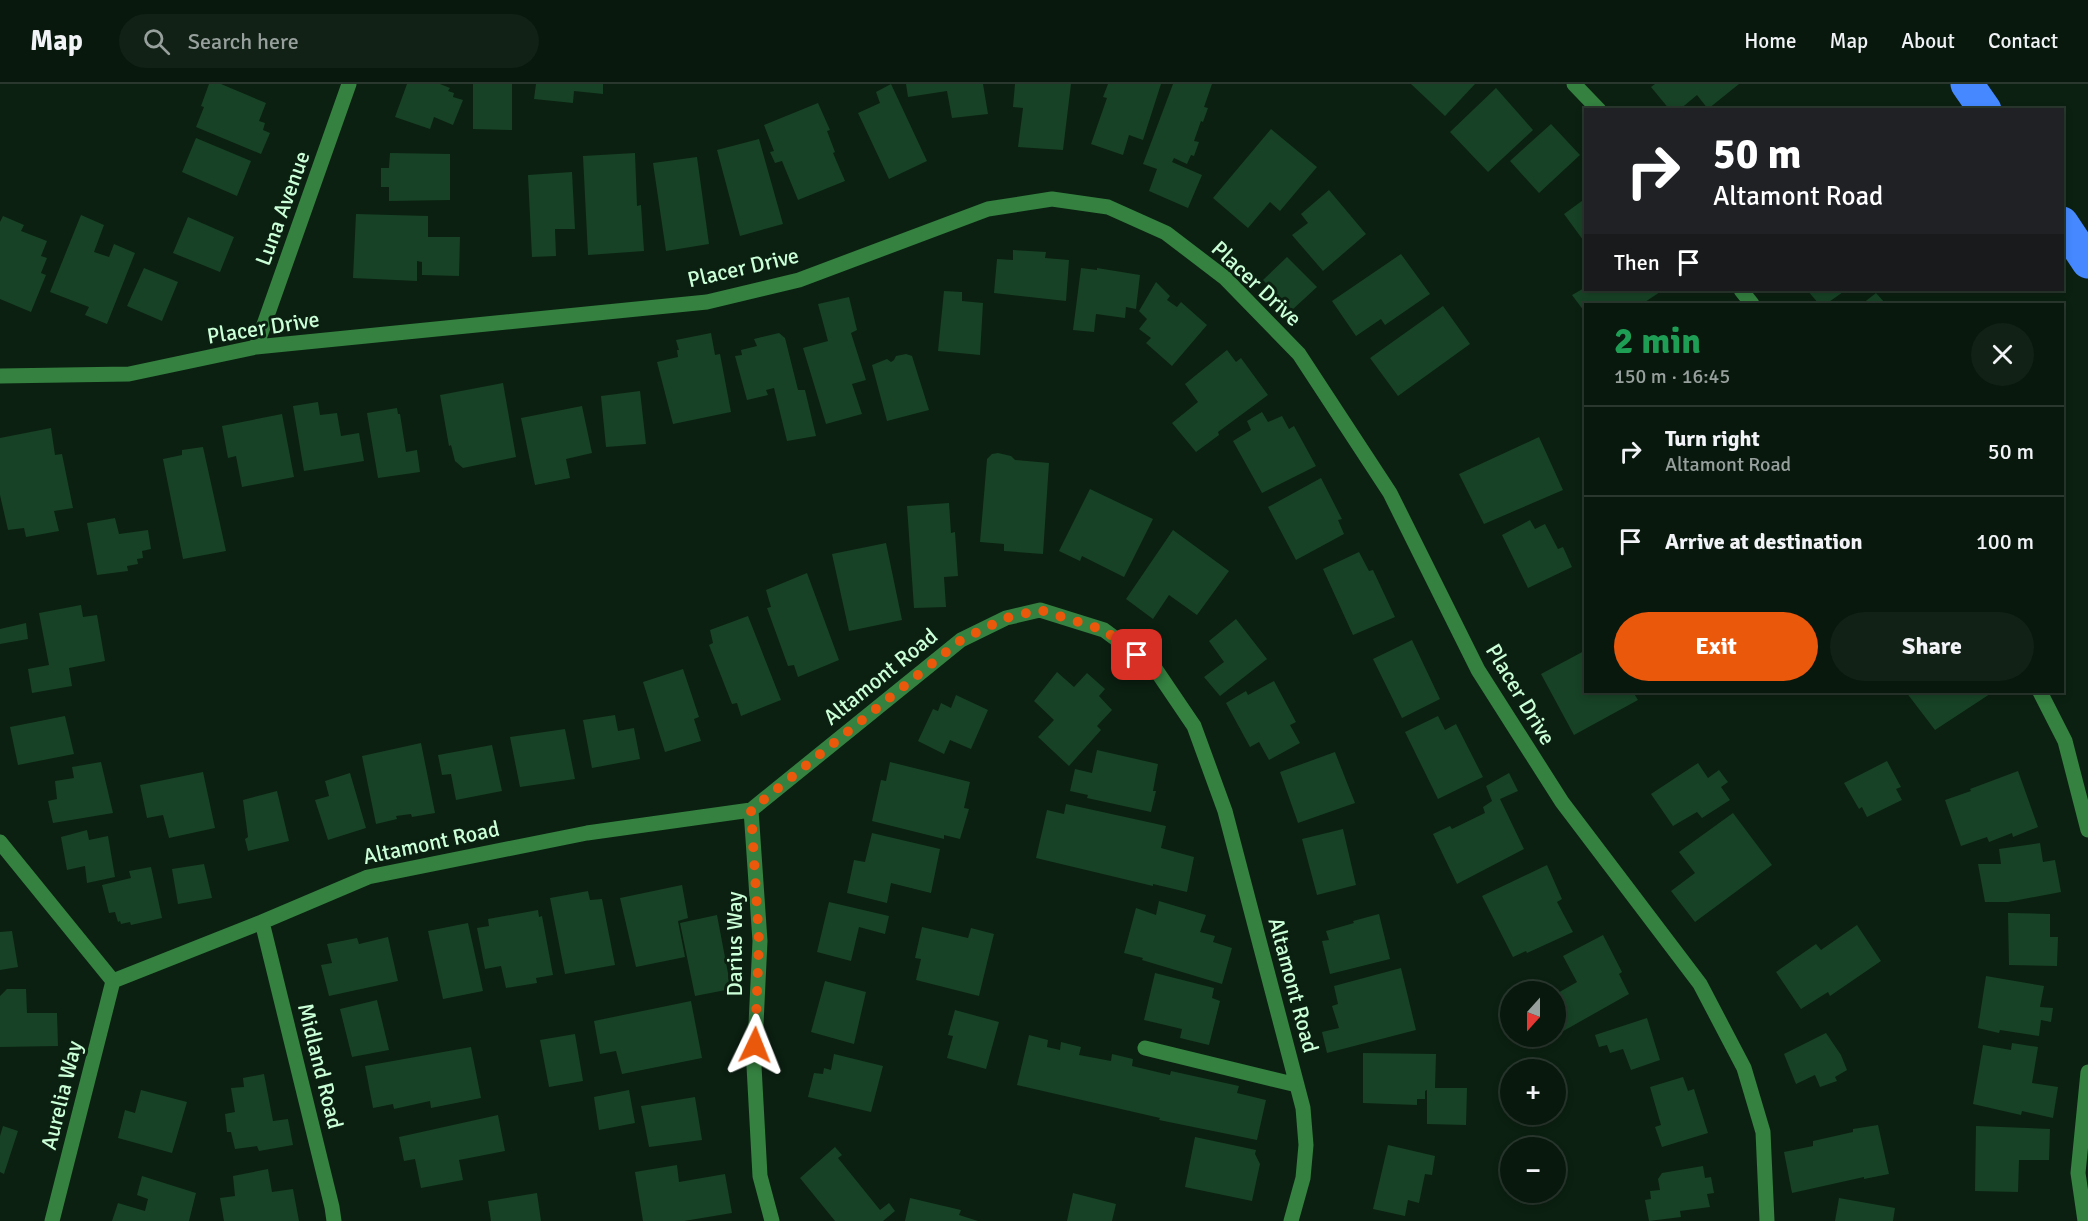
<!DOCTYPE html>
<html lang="en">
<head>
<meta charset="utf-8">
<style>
  body { margin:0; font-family:Signika,sans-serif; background:#112116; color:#f1f3f6; height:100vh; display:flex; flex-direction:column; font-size:22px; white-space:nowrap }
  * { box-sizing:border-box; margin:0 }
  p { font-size:20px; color:#98a09d }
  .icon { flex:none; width:33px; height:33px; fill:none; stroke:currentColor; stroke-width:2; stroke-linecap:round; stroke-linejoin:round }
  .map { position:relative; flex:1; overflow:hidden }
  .side { position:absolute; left:1584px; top:219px; width:480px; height:390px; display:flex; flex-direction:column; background:#08180d; border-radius:0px; box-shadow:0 3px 9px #0003,0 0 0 2px #29372e }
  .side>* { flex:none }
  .hud { position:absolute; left:1584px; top:24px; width:480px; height:183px; border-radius:0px; box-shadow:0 3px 9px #0003,0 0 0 2px #29372e; background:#202124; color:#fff; overflow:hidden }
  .needle { width:39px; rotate:201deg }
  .tools { position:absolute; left:1500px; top:897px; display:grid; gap:12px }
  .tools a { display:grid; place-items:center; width:66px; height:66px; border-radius:50%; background:#08180d; box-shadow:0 3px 9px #0003,0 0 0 2px #29372e; font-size:30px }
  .pin { position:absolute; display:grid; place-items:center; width:51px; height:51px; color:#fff; margin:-26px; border-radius:12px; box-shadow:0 3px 9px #0006 }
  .me { position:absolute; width:66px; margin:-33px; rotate:2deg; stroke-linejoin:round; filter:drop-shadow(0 0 4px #0008) }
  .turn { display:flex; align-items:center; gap:21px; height:126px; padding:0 30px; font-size:27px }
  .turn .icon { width:78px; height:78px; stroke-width:2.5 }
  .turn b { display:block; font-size:42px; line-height:51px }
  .then { display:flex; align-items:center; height:57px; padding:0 30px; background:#0003; gap:12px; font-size:22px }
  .round { display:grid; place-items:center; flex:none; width:63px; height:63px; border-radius:32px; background:#112116 }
  .overview { display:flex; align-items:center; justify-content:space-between; height:102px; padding:0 30px }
  h1 { font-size:36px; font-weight:700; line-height:45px; color:#1e9e55 }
  .primary-button { display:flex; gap:12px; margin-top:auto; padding:12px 30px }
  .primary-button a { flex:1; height:69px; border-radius:36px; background:#ea580c; color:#fff; font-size:24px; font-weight:700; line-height:69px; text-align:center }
  .primary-button a+a { background:#112116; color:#f1f3f6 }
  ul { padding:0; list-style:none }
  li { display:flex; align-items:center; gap:18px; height:90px; padding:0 30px; border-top:2px solid #29372e }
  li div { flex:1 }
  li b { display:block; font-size:22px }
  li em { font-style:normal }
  header { display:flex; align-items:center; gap:36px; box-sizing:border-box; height:84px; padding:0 30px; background:#08180d; border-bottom:2px solid #29372e }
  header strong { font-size:28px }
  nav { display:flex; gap:33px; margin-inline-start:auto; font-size:21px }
  .search { width:420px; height:54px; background:#112116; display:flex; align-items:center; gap:15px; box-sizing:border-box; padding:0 21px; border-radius:33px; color:#98a09d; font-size:22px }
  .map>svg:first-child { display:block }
  .building { fill:#174225 }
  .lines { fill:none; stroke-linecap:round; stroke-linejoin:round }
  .minor { stroke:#348140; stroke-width:15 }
  .highway { stroke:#4588ff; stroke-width:33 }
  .route { stroke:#ea580c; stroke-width:10; stroke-dasharray:0 18 }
  .labels { text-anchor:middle; stroke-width:6; stroke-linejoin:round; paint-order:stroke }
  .street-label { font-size:22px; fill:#caffd7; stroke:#0b2011 }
</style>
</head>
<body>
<header>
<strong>Map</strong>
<div class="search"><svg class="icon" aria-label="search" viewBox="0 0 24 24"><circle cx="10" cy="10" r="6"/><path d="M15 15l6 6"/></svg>Search here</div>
<nav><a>Home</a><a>Map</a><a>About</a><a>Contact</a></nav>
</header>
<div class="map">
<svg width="2088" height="1137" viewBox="0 0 2088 1137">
  <rect width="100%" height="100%" fill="#0b2011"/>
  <path class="building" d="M209,0H221L266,19L259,37L265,39L263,46L270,49L261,70L196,43L204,23L201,22Z
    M407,0H440L450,4L448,7L454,9L453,13L463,16L453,41L434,33L430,45L395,33Z
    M473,0H512V46L473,45Z
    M536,0H603V10L574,7L573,19L534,15Z
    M891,0L927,77L889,95L858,29L880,19L876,8Z
    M906,0H983L988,30L952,34L947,7L908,13Z
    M1015,0H1071L1063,66L1018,63L1023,24L1013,23Z
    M1108,0H1161L1143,56L1129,51L1123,71L1091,60L1107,14L1103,13Z
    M1173,0H1212L1204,23L1208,24L1203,38L1201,37L1194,57L1199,58L1194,72L1191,71L1187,80L1174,74L1172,78L1202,91L1188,124L1149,107L1157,85L1143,80Z
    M1411,0H1475L1445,32Z
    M1655,0H1739L1708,25L1697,11L1679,26H1670L1651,3Z
    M1496,4L1533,46L1488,88L1450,48Z
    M818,19L830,46L827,47L835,68L833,69L845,97L798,116L782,77L775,79L770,68L774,67L764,41Z
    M1551,40L1580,71L1539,109L1510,77Z
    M1271,45L1317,83L1280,127L1270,118L1248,144L1213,114Z
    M196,54L251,77L237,112L182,88Z
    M759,55L783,140L740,152L717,66Z
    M390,69L450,70V116L389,117V103H381V84H389Z
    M635,69L637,122L641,121L644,167L588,171L583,72Z
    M697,73L709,160L666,167L653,79Z
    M572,88L575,145H555L556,172L532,173L528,91Z
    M1329,106L1366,150L1323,187L1292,151L1308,139L1301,130Z
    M1586,114V160L1564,130Z
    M356,130L428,132V153H460L459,192L422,191V178L417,177V197L353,194Z
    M81,131L104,141L94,168L109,173L114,160L135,169L107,240L85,231L89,223L50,208Z
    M3,132L24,141L21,147L47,157L41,172L47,174L41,189L46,191L31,228L0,215V138Z
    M188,133L234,153L220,188L173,169Z
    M1013,166L1046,168L1045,174L1069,176L1066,217L994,209L997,175L1013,176Z
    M1401,170L1430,210L1385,241L1381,235L1356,252L1332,217Z
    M1287,173L1317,203L1292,226L1263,196Z
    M144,184L178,198L162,237L127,222Z
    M1081,184L1097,186V184L1140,191L1136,225L1126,223L1125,234L1096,230L1094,248L1073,246Z
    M1156,198L1170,212L1167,216L1177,223L1181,218L1207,241L1172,282L1146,259L1151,254L1139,245L1147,235L1139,227Z
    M1586,203V206H1658L1660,208L1642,220H1586L1584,227L1572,211Z
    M1807,206H1846L1826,220H1819Z
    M944,207L962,208V217L983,219L980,271L938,267Z
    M1876,209L1886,220H1862Z
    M849,213L857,246L851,249L866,296L852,300L862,330L826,340L803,264L828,257L818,220Z
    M1443,222L1470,260L1398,312L1370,274Z
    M711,249L715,271L720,270L731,328L673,340L657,278L678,273L677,266H679L676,256Z
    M779,249L785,254L798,306H805L816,352L787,357L774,304L766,306L768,311L747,316L735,272L742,271L741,266L757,262L754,255Z
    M1227,266L1236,278L1241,274L1268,311L1218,348L1219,351L1196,368L1172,339L1198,318L1185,300Z
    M906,270L912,272L929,326L887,337L872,281L887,275L891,278L894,276L896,272Z
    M503,299L516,373L463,384L455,377L451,361L449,362L440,311Z
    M640,307L646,360L606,363L601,312Z
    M318,318L320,331L337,329L341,352L359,349L364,377L304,387L293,322Z
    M582,322L592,369L566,375L570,394L535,401L521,334Z
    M397,324L398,330H400L406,368L417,366L420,388L378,394L367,329Z
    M1262,328L1268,338L1282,332L1289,345L1294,342L1316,382L1262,409L1233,357L1251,346L1247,337Z
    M282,330L294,393L242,403L236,372L228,374L222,342Z
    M51,344L55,371L62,370L73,424L54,427L59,447L26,453L24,444L8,446L0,411V354Z
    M1539,353L1563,406L1484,440L1459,390Z
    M203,363L226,467L183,475L163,375L182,371V366Z
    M998,369L1011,372L1015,376L1049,379L1043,470L1004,467V460L980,458L987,375L992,370Z
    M1321,394L1342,435L1338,436L1344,450L1296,476L1268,423Z
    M1090,405L1153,435L1124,493L1082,472L1080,477L1059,467Z
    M949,419L951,449L955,448L958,492L944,493L946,523L914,524L907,422Z
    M115,434L119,450L148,446L151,465L142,467L143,474L137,475L138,480L127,482L128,487L97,491L87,439Z
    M1530,436L1535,445L1545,440L1558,465L1563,463L1572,483L1528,504L1502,451Z
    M1173,446L1229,487L1197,531L1169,511L1153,535L1126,515Z
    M886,459L902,536L849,547L832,470Z
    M1359,468L1369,487L1373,486L1395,533L1353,551L1323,485Z
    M807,489L839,576L798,593L794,581L788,582L767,524L771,523L766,506Z
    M81,521L83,533L97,531L105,577L69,584L72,602L32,609L28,585L49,581L39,529Z
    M748,532L781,616L741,632L737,619L732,620L709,561L713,559L710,546Z
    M1236,535L1267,575L1220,612L1204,593L1224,578L1209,557Z
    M26,539L28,555L0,560V545Z
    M1412,556L1440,615L1402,634L1373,575Z
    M1586,566V608H1633L1638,616L1574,651L1541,590Z
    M683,585L699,633L694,635L701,657L665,668L643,598Z
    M1057,588L1074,603L1087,589L1105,605L1099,612L1112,626L1097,642L1101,646L1069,682L1038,653L1054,636L1034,617Z
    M1274,597L1296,638L1290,641L1300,659L1269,676L1259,658L1250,663L1226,619L1246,607L1248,611Z
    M1906,608H1993L1935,646Z
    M956,611L988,626L971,665L950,656L944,670L918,657L933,625L938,627L941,619L951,624Z
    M615,631L618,647L634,644L640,675L592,684L583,636Z
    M65,632L74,670L18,681L10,643Z
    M1438,632L1445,646L1456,640L1483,693L1438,715L1405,648Z
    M565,645L575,695L520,703L510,653Z
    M421,659L435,729L412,733L411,730L396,732L397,735L376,740L362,672Z
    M492,661L502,707L456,716L451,690L442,691L438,671Z
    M1097,666L1158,680L1153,707H1156L1151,728L1087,714L1088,711L1070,707L1075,685L1092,689Z
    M1335,668L1355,719L1298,739L1280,688Z
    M1887,677L1901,703L1896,705L1902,716L1867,733L1862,723L1859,725L1844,699Z
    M101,678L113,729L53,739L48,717L57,715L55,697L74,694L72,683Z
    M890,678L970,698L964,724L969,725L960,755L944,751V755L872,737L881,696L886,697Z
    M1698,679L1708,694L1719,686L1728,698L1721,703L1730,716L1702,734L1697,728L1673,742L1651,710Z
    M2018,687L2038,743L2013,753L2012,749L1989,758L1987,753L1961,762L1945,716L1971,707L1970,705Z
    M203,688L215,744L169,754L163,731L147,734L140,701Z
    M350,689L366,744L328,756L315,716L329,712L325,697Z
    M1509,689L1518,707L1500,715L1524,765L1457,800L1433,750L1450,742L1452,745L1485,729L1483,723L1492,717L1486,702Z
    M277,707L289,757L248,767L245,755L248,753L243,716Z
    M1066,720L1166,742L1161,764L1194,773L1187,808L1153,800V802L1036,774L1047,726L1064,730Z
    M1733,729L1772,781L1695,838L1671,807L1695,789L1679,768Z
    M1343,745L1356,801L1317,811L1302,755Z
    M87,746L89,756L108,752L115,793L87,799L85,782L67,786L61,753Z
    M872,749L940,765L931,809L891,799L887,819L847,809L854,776L865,778Z
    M2040,759L2043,778L2055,776L2061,808L2008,818H1985L1978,780H2001L1999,765Z
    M204,780L212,814L178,820L172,785Z
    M1547,781L1562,815L1557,818L1573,848L1527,869L1526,867L1513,873L1482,812Z
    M151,783L162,834L131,841L130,838L121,840L120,837L118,838L115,828L109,829L102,801L131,794L129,787Z
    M682,801L688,834L678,837L685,873L636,883L620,814Z
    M588,807L590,816L602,815L615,881L565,890L550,814Z
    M1159,817L1206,831L1200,848L1215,852L1213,858L1232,864L1222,900L1142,876L1143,874L1124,869L1136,824L1156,831Z
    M829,818L889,832L885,850L859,843L851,877L817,868Z
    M538,826L539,833L542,832L553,891L536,894L537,899L506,904L501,882L485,885L477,844L489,842L488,835Z
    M2008,829L2050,830V853H2058L2057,882L2009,881Z
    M1379,830L1390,875L1330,890L1322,857L1329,856L1326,847L1354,839L1353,837Z
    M717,831L731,905L695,912L680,839Z
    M468,839L483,907L443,915L428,847Z
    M1857,841L1881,877L1830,912L1828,908L1801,925L1776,888L1816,860L1821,866Z
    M922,843L968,854L971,844L994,850L979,912L916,896L921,875L915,874Z
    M12,847L18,883L0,886V848Z
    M1603,851L1622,888L1619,890L1629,910L1558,950L1556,946V910L1577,898L1563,872Z
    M388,853L398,897L329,912L321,881L332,879L327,860L357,854L359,860Z
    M1401,884L1416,946L1327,969L1322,948L1339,944L1332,922L1338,920L1334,902Z
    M1155,889L1214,904L1212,914L1220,917L1209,961L1180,954L1182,945L1144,936Z
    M1986,892L2044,902L2040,923L2053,924L2051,938L2041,936L2039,952L2000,946L1999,949L1978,944Z
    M825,897L866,908L854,960L811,948Z
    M7,905H26L27,929H57L58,962L0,963V912Z
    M377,916L389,966L352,973L340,925Z
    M691,917L702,974L622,990L616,967L600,970L594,937Z
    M955,926L999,938L986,985L947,974L953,952L948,951Z
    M1647,934L1660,976L1631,986L1623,965L1610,969L1607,961L1599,963L1595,951Z
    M1826,949L1841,971L1847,986L1835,993L1837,997L1820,1003L1815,991L1796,1000L1784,970Z
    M575,950L583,997L549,1003L540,956Z
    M1029,951L1048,956L1047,963L1060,966L1061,958L1081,963L1079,971L1111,977L1112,970L1133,975L1132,982L1170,991L1171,987L1239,1002L1237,1009L1266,1016L1257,1056L1159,1036L1160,1034L1017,1001Z
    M2012,959L2038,963L2032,999L2058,1003L2053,1034L2022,1027L2021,1031L1973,1020L1983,961L2011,966Z
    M471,963L481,1014L431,1024L430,1017L394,1025L393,1020L373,1024L365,982Z
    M1363,969L1436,970L1435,1004H1467L1466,1041L1427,1040V1006L1425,1007V1015H1417V1021L1363,1019Z
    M834,970L883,982L871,1028L808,1013L814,989L823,990L824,984L831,986Z
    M264,990L273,1037L288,1035L293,1061L259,1067L257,1062L235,1065L231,1048H227L225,1030L235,1028L231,1004L244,1003L243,994Z
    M1683,993L1688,1007L1694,1005L1708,1049L1662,1063L1655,1043L1661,1041L1650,1003Z
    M141,1006L187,1018L172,1069L118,1054L125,1026L135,1029Z
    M629,1006L635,1039L599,1046L594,1013Z
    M695,1013L702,1056L649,1063L641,1022Z
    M498,1031L505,1067L459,1076L463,1096L421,1104L415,1075L404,1077L399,1053Z
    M1878,1041L1889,1090L1864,1095V1093L1792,1109L1784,1068L1813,1062V1057L1853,1048V1045Z
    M3,1042L18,1047L4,1090L0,1088V1052Z
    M1976,1042L2050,1045L2049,1076H2019L2018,1108L1975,1107Z
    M1195,1053L1256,1066L1255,1070L1260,1080L1252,1117L1185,1103Z
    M1388,1061L1435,1072L1432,1091L1425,1090L1419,1119L1408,1116L1405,1132L1373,1125Z
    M835,1063L842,1071L838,1074L880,1126L889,1119L895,1127L883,1137H835L800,1094Z
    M677,1081L679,1098L725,1090L732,1129L684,1137H643L635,1088Z
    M1703,1082L1705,1094L1711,1093L1714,1109L1707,1110L1710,1123L1680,1127L1681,1133L1649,1137L1645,1116L1651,1115L1650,1107L1660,1106L1658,1095L1662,1089Z
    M268,1085L272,1108L293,1105L299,1137H224L220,1114L235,1112L233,1092Z
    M142,1092L196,1109L189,1137H112L118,1119L145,1127L148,1115L137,1111Z
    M537,1109L541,1137H491L488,1117Z
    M1073,1109L1116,1120L1112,1137H1067Z
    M910,1114L961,1126L959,1131L978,1137H905Z
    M1839,1114L1895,1124L1893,1137H1835Z"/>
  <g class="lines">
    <path class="minor" d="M1574,0L1599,26
      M1741,206L1752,220
      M256,263L349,0
      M0,292L129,290L256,263L707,218L799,196L988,125L1052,115L1108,123L1166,149L1225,194L1299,270L1390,409L1478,586L1562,718L1700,900L1744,984L1763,1048L1767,1137
      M2040,608L2065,657L2088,746
      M751,726L760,857L754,982L760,1092L772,1137
      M0,758L113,897
      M262,838L332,1123L334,1137
      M113,897L262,838L368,793L587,749L751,726L961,556L1006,534L1040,526L1104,546L1154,583L1194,642L1225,727L1303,1024L1306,1061L1303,1094L1291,1137
      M1145,964L1297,1001
      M52,1137L113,897
      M2085,1137L2078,1089L2088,988"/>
    <path class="highway" d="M1967,0L1985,26
      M2062,139L2088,178"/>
  </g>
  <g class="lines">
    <path class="route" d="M755,961L759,857L751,726L961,556L1006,534L1040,526L1104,546L1137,571"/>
  </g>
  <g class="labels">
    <g class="street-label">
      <text transform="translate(282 124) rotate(-70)" y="8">Luna Avenue</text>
      <text transform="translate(743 183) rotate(-13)" y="8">Placer Drive</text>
      <text transform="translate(1257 199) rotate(43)" y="8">Placer Drive</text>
      <text transform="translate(263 243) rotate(-9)" y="8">Placer Drive</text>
      <text transform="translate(880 592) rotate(-39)" y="8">Altamont Road</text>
      <text transform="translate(1521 610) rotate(59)" y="8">Placer Drive</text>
      <text transform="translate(431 758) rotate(-12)" y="8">Altamont Road</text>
      <text transform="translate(734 860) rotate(-90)" y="8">Darius Way</text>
      <text transform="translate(1294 901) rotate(75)" y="8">Altamont Road</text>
      <text transform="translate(321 982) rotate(76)" y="8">Midland Road</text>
      <text transform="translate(61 1011) rotate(-76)" y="8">Aurelia Way</text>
    </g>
  </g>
</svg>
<div class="tools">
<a><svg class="needle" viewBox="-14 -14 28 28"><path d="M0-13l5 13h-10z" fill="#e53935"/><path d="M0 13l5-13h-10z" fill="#98a09d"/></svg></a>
<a>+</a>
<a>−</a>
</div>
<div class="pin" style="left:1137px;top:571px;background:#d93025"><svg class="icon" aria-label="arrive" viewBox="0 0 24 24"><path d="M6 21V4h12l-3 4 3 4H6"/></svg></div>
<svg class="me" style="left:755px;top:961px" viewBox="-20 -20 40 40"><path d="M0-17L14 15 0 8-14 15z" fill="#ea580c" stroke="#fff" stroke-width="4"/></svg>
<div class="hud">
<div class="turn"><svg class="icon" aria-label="right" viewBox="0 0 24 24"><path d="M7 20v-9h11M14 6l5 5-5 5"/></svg><div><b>50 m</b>Altamont Road</div></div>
<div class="then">Then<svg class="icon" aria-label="arrive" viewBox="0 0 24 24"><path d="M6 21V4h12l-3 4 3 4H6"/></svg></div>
</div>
<section class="side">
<div class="overview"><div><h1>2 min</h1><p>150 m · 16:45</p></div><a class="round"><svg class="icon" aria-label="close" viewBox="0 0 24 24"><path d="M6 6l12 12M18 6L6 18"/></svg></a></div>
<ul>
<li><svg class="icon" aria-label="right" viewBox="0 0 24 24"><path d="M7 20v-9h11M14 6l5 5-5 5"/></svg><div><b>Turn right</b><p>Altamont Road</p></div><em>50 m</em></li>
<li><svg class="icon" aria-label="arrive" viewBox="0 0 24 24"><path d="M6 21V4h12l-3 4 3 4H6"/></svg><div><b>Arrive at destination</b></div><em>100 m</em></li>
</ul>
<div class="primary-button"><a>Exit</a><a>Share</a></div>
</section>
</div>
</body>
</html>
